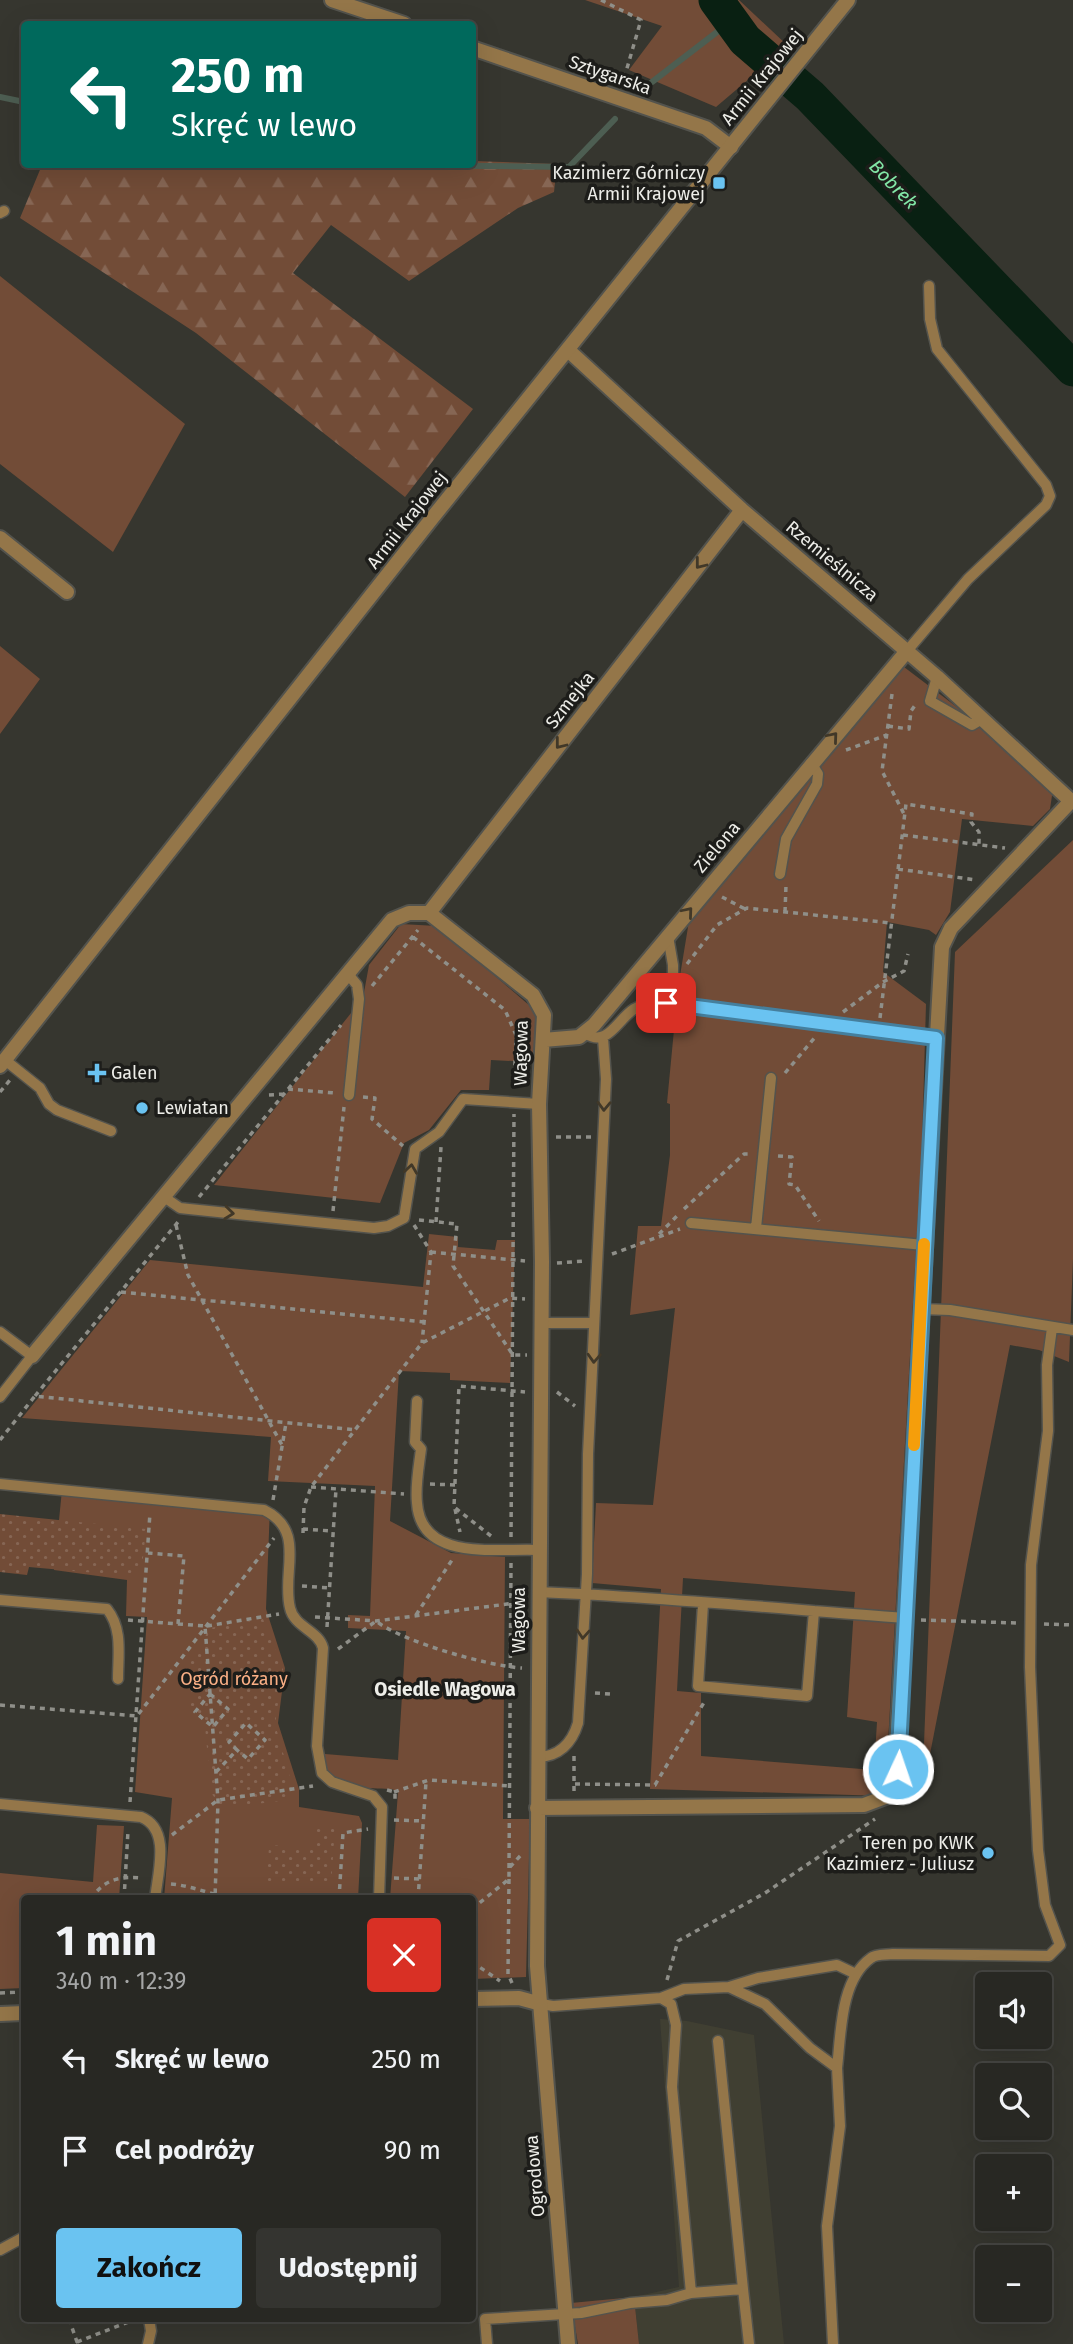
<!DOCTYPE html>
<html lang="pl">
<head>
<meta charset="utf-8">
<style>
  body { margin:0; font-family:"Fira Sans",sans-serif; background:#343430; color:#f1f3f6; height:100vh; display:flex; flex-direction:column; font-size:26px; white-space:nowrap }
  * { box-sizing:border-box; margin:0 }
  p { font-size:23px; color:#a5a6a6 }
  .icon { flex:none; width:38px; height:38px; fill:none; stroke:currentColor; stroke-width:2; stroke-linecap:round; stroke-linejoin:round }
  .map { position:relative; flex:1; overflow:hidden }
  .side { position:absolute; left:21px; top:1895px; width:455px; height:427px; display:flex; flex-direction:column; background:#282823; border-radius:7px; box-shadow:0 7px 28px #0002,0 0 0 2px #444441 }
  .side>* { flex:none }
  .top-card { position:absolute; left:21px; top:21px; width:455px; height:147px; border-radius:7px; box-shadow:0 7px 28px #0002,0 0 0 2px #444441; background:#00695c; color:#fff; overflow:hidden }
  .controls { position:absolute; left:975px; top:1972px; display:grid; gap:14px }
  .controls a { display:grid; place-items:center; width:77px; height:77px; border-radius:7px; background:#282823; box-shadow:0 7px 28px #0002,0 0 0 2px #444441; font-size:35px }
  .pin { position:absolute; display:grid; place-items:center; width:60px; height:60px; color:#fff; margin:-30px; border-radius:14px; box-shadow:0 4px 10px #0006 }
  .me { position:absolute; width:77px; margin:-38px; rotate:3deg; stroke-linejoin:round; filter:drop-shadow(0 0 5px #0008) }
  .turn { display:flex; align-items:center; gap:24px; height:147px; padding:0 35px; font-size:32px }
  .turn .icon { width:91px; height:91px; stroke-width:2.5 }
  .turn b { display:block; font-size:49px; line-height:60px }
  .round { display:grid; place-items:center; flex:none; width:74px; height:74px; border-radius:7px; background:#343430 }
  .summary { display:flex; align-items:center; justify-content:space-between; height:119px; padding:0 35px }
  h1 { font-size:42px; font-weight:700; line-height:52px }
  .button { display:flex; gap:14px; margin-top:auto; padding:14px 35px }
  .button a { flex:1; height:80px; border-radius:7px; background:#6ac3f1; color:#111; font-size:28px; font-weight:700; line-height:80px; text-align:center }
  .button a+a { background:#343430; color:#f1f3f6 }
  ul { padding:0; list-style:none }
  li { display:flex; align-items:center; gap:21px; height:91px; padding:0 35px }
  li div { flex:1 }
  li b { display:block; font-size:26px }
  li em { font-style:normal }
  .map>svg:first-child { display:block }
  .built { fill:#403f32 }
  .grass { fill:#724c37; fill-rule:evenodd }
  .forest { fill:url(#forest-firs) }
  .park { fill:url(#park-dots) }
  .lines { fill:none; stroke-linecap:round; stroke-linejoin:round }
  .stream { stroke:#4d5e52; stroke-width:6 }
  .river { stroke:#092012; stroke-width:35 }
  .service-casing { stroke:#53534d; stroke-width:13 }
  .minor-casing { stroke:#53534d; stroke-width:18 }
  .tertiary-casing { stroke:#53534d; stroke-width:18 }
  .path { stroke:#8f8f89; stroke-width:3.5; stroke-dasharray:5 5; stroke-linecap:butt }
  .service { stroke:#947649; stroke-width:10 }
  .minor { stroke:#947649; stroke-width:14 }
  .tertiary { stroke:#947649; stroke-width:14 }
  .oneway { stroke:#413828 }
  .route-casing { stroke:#457f9d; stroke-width:18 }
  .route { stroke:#6ac3f1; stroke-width:12 }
  .slow { stroke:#f59e0b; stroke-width:12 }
  .poi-dot { fill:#6ac3f1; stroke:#1d1d1a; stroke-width:2.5 }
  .labels { text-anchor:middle; stroke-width:7; stroke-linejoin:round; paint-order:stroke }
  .street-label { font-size:18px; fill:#edede8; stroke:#1d1d1a }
  .poi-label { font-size:18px; fill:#edede8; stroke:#1d1d1a; text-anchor:end }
  .park-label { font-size:18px; fill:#faaf85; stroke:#1d1d1a }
  .water-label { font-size:19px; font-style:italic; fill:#82e6a6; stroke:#1d1d1a }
  .neighbourhood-label { font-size:19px; font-weight:bold; fill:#edede8; stroke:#1d1d1a }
</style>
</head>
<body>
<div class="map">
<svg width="1073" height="2344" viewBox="0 0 1073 2344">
  <defs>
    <pattern id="forest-firs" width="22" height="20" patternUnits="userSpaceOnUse" patternTransform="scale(1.75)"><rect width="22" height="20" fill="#724c37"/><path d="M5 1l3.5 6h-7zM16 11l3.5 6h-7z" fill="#866654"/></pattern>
    <pattern id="park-dots" width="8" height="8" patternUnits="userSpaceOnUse" patternTransform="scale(1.75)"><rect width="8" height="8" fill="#724c37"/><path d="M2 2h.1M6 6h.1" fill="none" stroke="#866654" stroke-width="1.8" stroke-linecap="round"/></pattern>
  </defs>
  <rect width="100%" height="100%" fill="#36362f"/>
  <path class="built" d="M660,2019L687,2021L754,2035L784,2344H639L634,2297L679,2287Z"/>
  <path class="grass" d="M585,0H739L788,46L716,107L629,70L662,26Z
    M0,276L185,424L113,552L0,464Z
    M0,646L40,679L0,734Z
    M904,667L970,717L1053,789L1050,809L1033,826L962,819L950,912L936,935L929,930L887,922L883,972L926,1004L922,1145L885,1796L650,1789L661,1589L592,1583L596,1503L653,1505L675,1308L630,1315L638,1226H661L670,1155V1104L667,1103L678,988L689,921ZM683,1578L855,1592L847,1717L877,1722L874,1770L701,1756V1693L677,1691Z
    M1073,840V1259L1069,1362L1039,1350L1010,1345L922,1795L955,952Z
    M401,924L437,926L537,1012L534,1062L491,1060L489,1090H461L429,1130L404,1143L380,1203L214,1185L363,998L369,965Z
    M429,1234L458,1237V1247L495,1250L497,1240H515L510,1383L450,1380V1373L399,1371L390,1521L451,1553L505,1557L503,1819H530L526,1977L473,1979L472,1899H390L398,1792L392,1789C368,1788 319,1791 325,1754L398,1760L406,1631L348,1628V1615L370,1616L375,1486L268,1481L271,1437L22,1418L150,1260L423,1287Z
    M62,1490L270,1507L266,1609L285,1668L278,1723L299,1789V1807L359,1816L362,1823L358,1899H164L172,1798L135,1792L147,1617L126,1616L127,1580L54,1570Z
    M97,1825L124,1826L119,1899H24V1988L0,1989V1873L93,1882Z
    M634,2297L639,2344H578L571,2303Z"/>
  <path class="forest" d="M473,161L557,164L554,192L518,208L409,281L331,225L293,273L473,409L405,497L196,333L20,218L42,165L472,164Z"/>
  <path class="park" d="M0,1514L146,1529L141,1577L29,1567L27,1575L0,1572Z
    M263,1619L283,1669L275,1724L296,1799L223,1808L211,1793L205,1726L190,1712L186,1668L210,1628Z
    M317,1825L335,1827L331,1885L267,1881L269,1845L315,1848Z"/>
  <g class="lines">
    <path class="stream" d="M652,82L730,22
      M0,97L24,102
      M292,164L569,167L615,119"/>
    <path class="river" d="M716,0L745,40L810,96L1073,369"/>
    <defs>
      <path id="service" d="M0,213L4,211
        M907,651L968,579L1046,505L1050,496L1046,485L937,349L930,319L929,286
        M937,677L930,701L972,725L982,719
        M780,874L786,839L817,784L818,774L811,763
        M668,936L673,965V1004
        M348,974L357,985L359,999L349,1095
        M586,1034C608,1047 617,1020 634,1009C642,1004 657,1004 666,1003L936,1038
        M5,1060L40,1088L49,1104L57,1110L111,1131
        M164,1197L180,1208L189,1209L374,1228L388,1226L404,1218L415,1149L439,1132L463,1099L539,1104
        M691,1223L924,1245
        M756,1228L771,1078
        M921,1309L950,1310L1073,1330
        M540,1323H594
        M0,1332L32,1356L0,1397
        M417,1401L415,1442L421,1449C419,1466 415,1486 417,1503C421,1562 496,1548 538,1550
        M0,1484L264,1510C307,1531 281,1572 290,1608C294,1627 319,1631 323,1648L317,1746L322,1773L332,1782L373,1796L382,1807L379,1899
        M538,1592C661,1597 783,1609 905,1618
        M0,1600L107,1609C123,1629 118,1655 118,1679
        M703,1604L698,1686L807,1696L814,1611
        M537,1757C559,1757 572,1743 578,1723L587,1574L588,1454L606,1079L603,1038
        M0,1804L141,1817C171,1829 158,1872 155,1899
        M729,1987L758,1978L837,1965L856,1974
        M541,2004L553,2006L661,1998L684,1989L729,1987L765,2004L810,2048L837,2068L840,2126L827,2226L833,2344
        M837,2068C841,2034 840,1980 871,1958C876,1954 886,1955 893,1954L1049,1956L1060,1945L1045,1905L1038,1850L1030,1667L1031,1565L1048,1431L1047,1365L1052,1328
        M0,2250L24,2237
        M743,2289L749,2344
        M691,2293L743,2289L718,2041
        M148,2344L151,2331L149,2319
        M487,2344L485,2319L581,2313L630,2303L667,2300L691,2293L672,2087L676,2025L671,2004L661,1998"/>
      <path id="minor" d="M332,0L404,24
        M472,48L706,128L731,147
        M0,538L67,592
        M429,913L742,510
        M543,1040L579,1037L594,1025L907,651
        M32,1356L392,920L409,913H429L533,995L544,1015L539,1104L542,1262L537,1966L568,2344
        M537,1808L864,1805L888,1796L895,1784L942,947L951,928L1071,801L937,677L742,510L568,350
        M472,1999L519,1998L541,2004
        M0,2014L24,2013"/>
      <path id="tertiary" d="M0,1066L433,517L848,0"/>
    </defs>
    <use href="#service" class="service-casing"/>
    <use href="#minor" class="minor-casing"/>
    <use href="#tertiary" class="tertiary-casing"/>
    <path class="path" d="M601,0L641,20L623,82
      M892,694L882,771L904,814
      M888,726L909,729L911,711L916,704
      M846,750L887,735
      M903,835L1005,848
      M898,869L976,880
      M722,897L745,909
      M785,912L786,885
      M413,937L505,1010L516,1035L514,1089
      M687,964L717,925L747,908L891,923
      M372,986L418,930
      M843,1012L883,982L904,971L908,954
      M880,1018L906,804L972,814L971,822L979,832V845
      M785,1073L816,1036
      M288,1089L335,1093
      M0,1092L10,1080
      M269,1095L284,1094
      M363,1097L375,1098L372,1119L403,1146
      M556,1137H591
      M778,1156L792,1157L789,1184L795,1185L819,1221
      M199,1197L341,1025
      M684,1209L744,1154H749
      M333,1211L344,1107
      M419,1220L457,1224L453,1266L513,1355H527
      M436,1222L441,1147
      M176,1225L188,1275L282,1445
      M414,1225L431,1252L422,1343
      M659,1234L679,1214
      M431,1252L525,1261
      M612,1254L680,1229
      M557,1263L584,1261
      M121,1292L424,1322
      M557,1392L575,1406
      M35,1396L178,1222
      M0,1440L35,1396L356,1430
      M430,1484L455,1485
      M311,1487L404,1494
      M273,1500L286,1423
      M455,1509L460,1532
      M303,1529L332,1531
      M303,1533L304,1507L311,1487L422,1343L510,1298L525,1299
      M491,1536L454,1507L459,1386L525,1392
      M511,1537L514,1114
      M302,1586L329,1588
      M416,1615L452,1560
      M315,1617L376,1621L523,1602
      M128,1620L178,1624L184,1556L148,1553
      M921,1620L1018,1623
      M178,1624L205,1626L218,1800L215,1899
      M1044,1624L1073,1625
      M207,1626L279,1614
      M327,1627L336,1489
      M338,1649L376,1621C403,1642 488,1666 522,1668
      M595,1693L610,1694
      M210,1694L228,1709L213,1727L195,1712Z
      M0,1705L137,1716L274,1538
      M574,1756V1794
      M216,1772L237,1750L229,1742L246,1723L265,1740L248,1759L237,1750
      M575,1784L655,1785L706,1699
      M387,1790L395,1792V1800
      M394,1792L429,1780L509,1786
      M130,1802L150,1513
      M394,1820L423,1821
      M172,1835L218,1800L313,1786
      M509,1868L511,1562
      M394,1878L420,1879
      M509,1879L508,1974L512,1983
      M171,1884C194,1886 214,1896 237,1899
      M91,1899C104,1879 120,1876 143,1878
      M124,1899L128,1831
      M339,1899L343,1833L368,1829
      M418,1899L426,1782
      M472,1909L509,1879V1868L521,1855
      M472,1962L500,1981
      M667,1980L678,1941L765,1893L875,1819
      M0,1993L24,1992
      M69,2319L77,2342L81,2344
      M77,2342L136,2319"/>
    <use href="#service" class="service"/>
    <use href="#minor" class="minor"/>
    <use href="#tertiary" class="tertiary"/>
  </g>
  <defs><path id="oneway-chevron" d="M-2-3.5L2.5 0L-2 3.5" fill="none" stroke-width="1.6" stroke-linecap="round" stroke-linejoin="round" transform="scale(1.75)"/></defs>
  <g class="oneway">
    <use href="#oneway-chevron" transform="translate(700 564) rotate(128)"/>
    <use href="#oneway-chevron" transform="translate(833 737) rotate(-50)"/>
    <use href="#oneway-chevron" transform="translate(560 744) rotate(128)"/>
    <use href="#oneway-chevron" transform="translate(688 912) rotate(-50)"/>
    <use href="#oneway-chevron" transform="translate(604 1106) rotate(92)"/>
    <use href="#oneway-chevron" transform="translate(411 1169) rotate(-82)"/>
    <use href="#oneway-chevron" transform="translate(229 1213) rotate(6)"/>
    <use href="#oneway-chevron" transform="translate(594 1358) rotate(93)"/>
    <use href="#oneway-chevron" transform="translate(583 1634) rotate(94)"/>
  </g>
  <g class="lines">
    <defs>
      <path id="route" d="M666,1003L936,1038L898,1769"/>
    </defs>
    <use href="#route" class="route-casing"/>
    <use href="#route" class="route"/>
    <path class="slow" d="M914,1445L924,1244"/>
  </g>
  <g class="poi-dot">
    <rect x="712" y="176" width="14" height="14" rx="3.5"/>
    <path d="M93.5 1062.5h7v7h7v7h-7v7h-7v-7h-7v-7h7z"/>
    <circle cx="142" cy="1108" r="7"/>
    <circle cx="988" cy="1853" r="7"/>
  </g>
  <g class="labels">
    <g class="street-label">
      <text transform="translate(610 75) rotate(19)" y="6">Sztygarska</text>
      <text transform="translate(762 77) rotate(-51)" y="6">Armii Krajowej</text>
      <text transform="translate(407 520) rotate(-52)" y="6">Armii Krajowej</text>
      <text transform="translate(832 561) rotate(40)" y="6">Rzemieślnicza</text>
      <text transform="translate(570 700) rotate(-52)" y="6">Szmejka</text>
      <text transform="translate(717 847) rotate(-50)" y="6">Zielona</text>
      <text transform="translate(521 1053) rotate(-89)" y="6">Wagowa</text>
      <text transform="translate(519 1620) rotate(-90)" y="6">Wagowa</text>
      <text transform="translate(535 2176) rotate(-95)" y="6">Ogrodowa</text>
    </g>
    <g class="poi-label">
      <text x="705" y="179">Kazimierz Górniczy<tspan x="705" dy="21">Armii Krajowej</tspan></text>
      <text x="111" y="1079" text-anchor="start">Galen</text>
      <text x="156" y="1114" text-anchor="start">Lewiatan</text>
      <text x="974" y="1849">Teren po KWK<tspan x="974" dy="21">Kazimierz - Juliusz</tspan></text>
    </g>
    <g class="park-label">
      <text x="234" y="1685">Ogród różany</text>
    </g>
    <g class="water-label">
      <text transform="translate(894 184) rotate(46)" y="7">Bobrek</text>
    </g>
    <g class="neighbourhood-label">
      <text x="445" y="1696">Osiedle Wagowa</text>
    </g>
  </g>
</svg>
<div class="controls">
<a><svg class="icon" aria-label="sound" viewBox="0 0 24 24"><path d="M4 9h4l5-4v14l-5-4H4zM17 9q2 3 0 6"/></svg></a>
<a><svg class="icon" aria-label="search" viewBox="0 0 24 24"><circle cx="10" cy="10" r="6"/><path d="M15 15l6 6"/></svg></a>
<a>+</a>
<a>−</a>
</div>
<div class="pin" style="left:666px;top:1003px;background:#d93025"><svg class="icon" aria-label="arrive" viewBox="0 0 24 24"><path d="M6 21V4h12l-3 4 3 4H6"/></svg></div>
<svg class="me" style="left:898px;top:1769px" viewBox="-20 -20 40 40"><circle r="17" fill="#6ac3f1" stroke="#fff" stroke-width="3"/><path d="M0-11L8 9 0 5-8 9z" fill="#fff"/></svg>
<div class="top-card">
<div class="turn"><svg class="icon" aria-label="left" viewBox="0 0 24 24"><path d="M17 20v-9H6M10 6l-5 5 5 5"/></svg><div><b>250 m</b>Skręć w lewo</div></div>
</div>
<section class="side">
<div class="summary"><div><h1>1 min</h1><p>340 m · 12:39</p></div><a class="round" style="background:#d93025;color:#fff"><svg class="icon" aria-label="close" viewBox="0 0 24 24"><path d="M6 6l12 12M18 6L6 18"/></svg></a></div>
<ul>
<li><svg class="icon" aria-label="left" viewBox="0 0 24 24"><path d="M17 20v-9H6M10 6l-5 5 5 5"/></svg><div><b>Skręć w lewo</b></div><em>250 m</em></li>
<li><svg class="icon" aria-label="arrive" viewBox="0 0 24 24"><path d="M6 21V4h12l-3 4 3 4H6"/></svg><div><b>Cel podróży</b></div><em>90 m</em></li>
</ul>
<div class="button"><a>Zakończ</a><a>Udostępnij</a></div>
</section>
</div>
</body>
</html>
